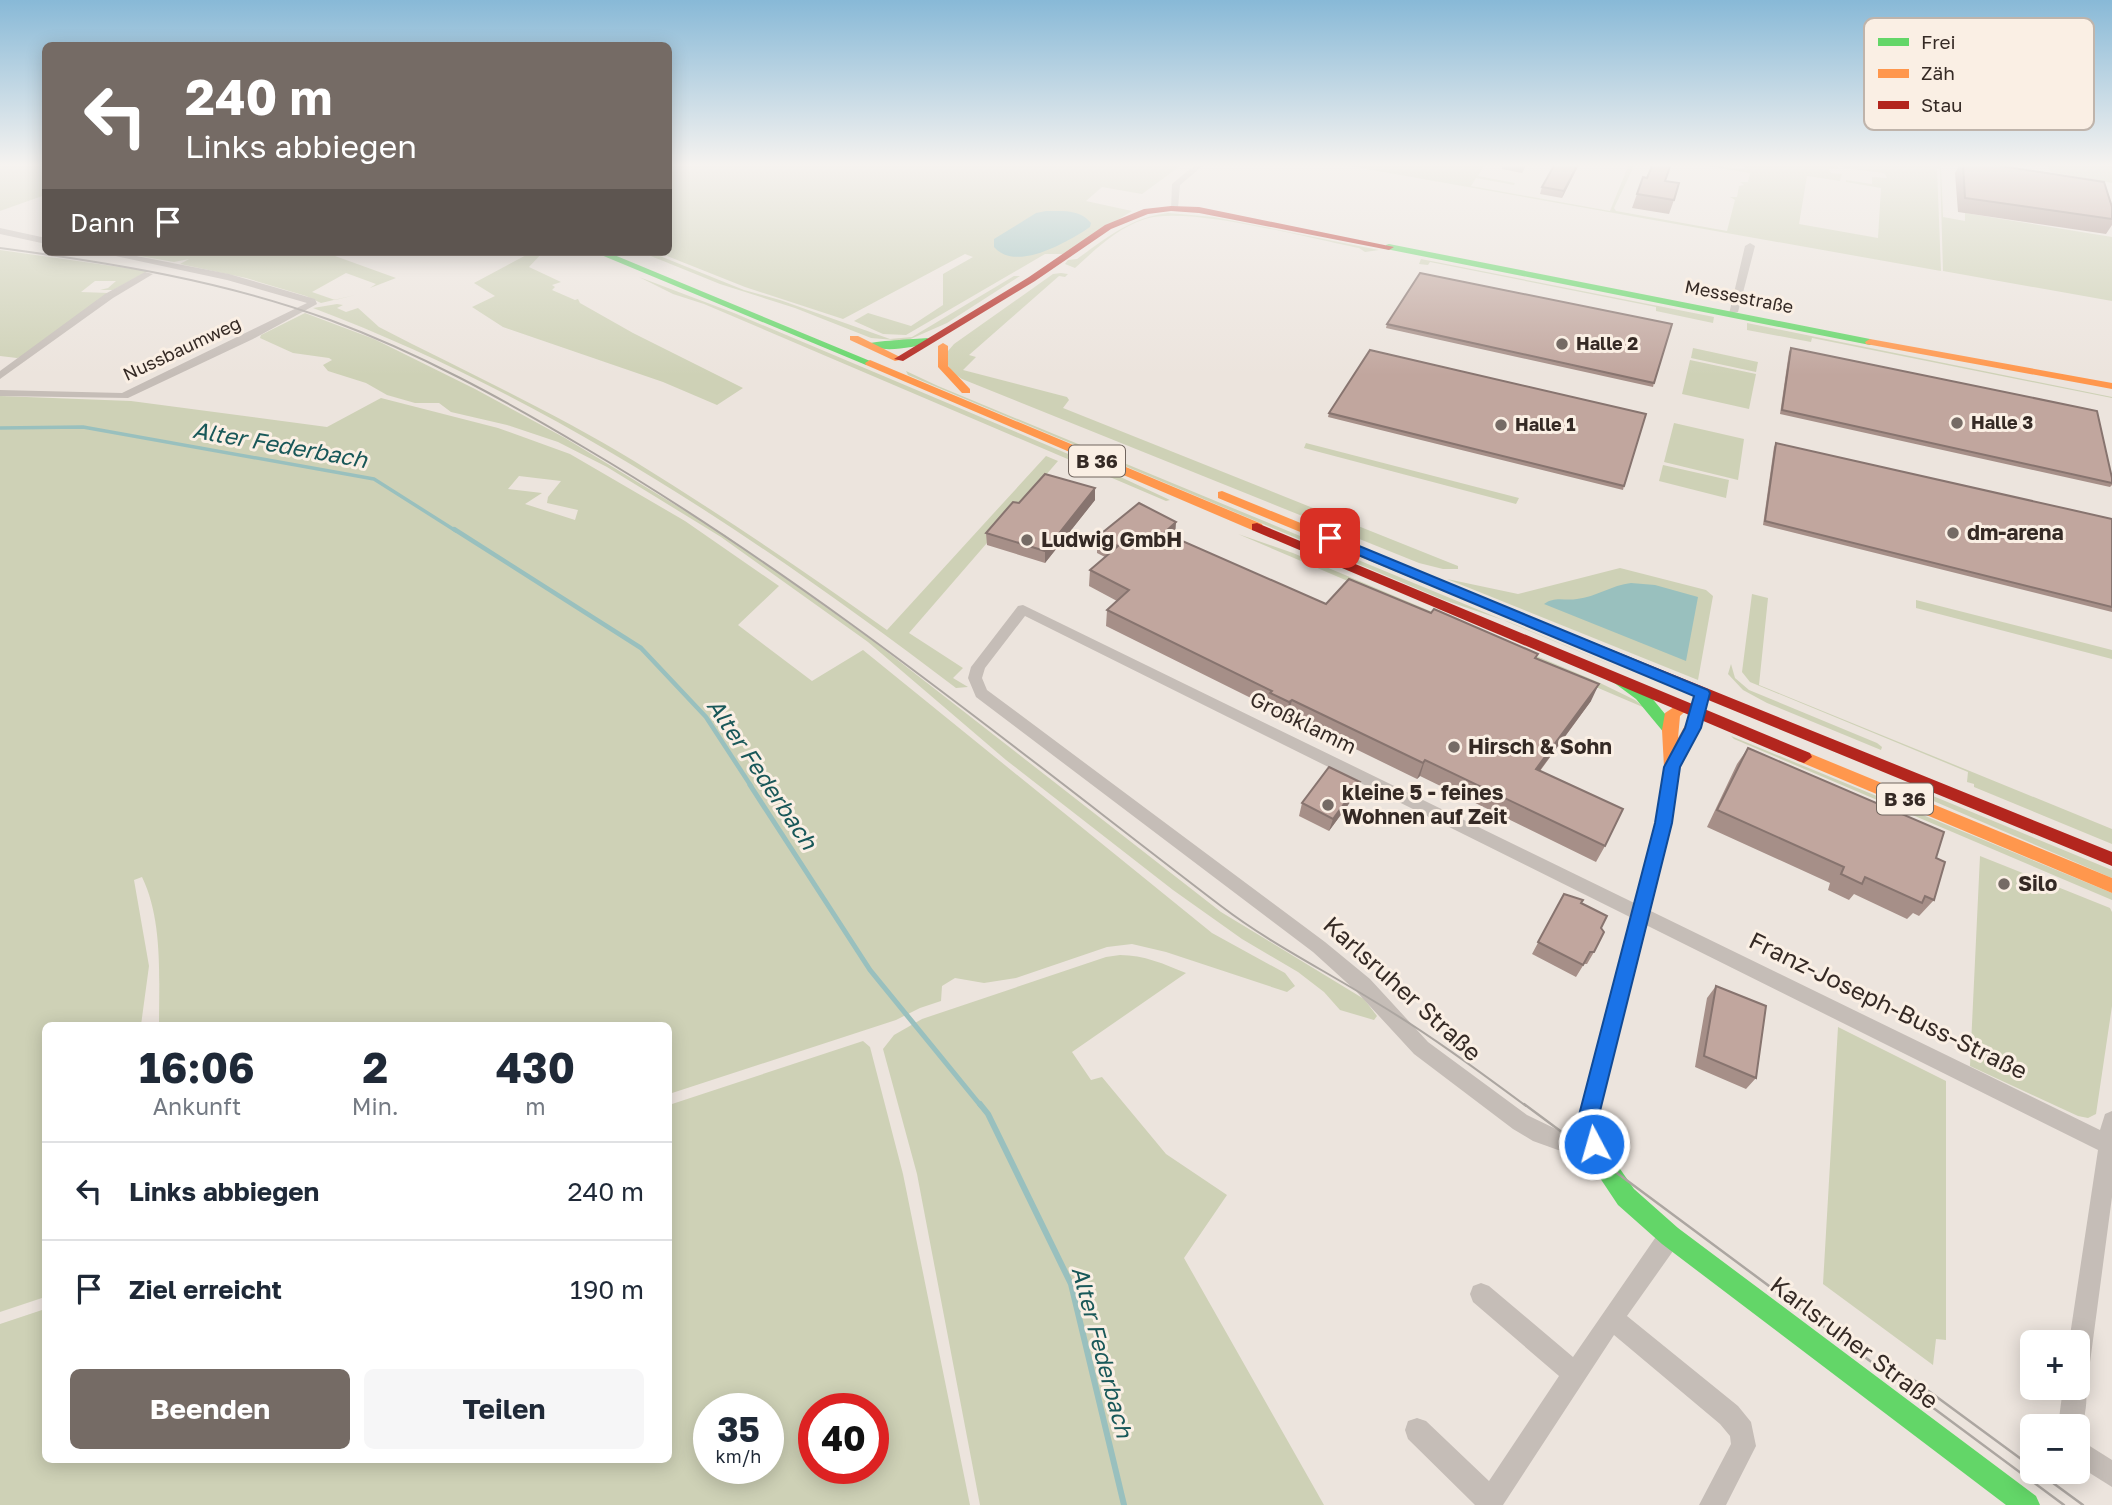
<!DOCTYPE html>
<html lang="de">
<head>
<meta charset="utf-8">
<style>
  body { margin:0; font-family:"Golos Text",sans-serif; background:#f6f6f7; color:#1f2937; height:100vh; display:flex; flex-direction:column; font-size:26px; white-space:nowrap }
  * { box-sizing:border-box; margin:0 }
  p { font-size:23px; color:#747a83 }
  .icon { flex:none; width:38px; height:38px; fill:none; stroke:currentColor; stroke-width:2; stroke-linecap:round; stroke-linejoin:round }
  .map { position:relative; flex:1; overflow:hidden }
  .drawer { position:absolute; left:42px; top:1022px; width:630px; height:441px; display:flex; flex-direction:column; background:#fff; border-radius:10px; box-shadow:0 4px 18px #0003 }
  .drawer>* { flex:none }
  .banner { position:absolute; left:42px; top:42px; width:630px; height:214px; border-radius:10px; box-shadow:0 4px 18px #0003; background:#756b65; color:#fff; overflow:hidden }
  .tools { position:absolute; left:2020px; top:1330px; display:grid; gap:14px }
  .tools a { display:grid; place-items:center; width:70px; height:70px; border-radius:10px; background:#fff; box-shadow:0 4px 18px #0003; font-size:35px }
  .speed { position:absolute; left:693px; top:1393px; display:flex; gap:14px; font-size:35px; font-weight:700; text-align:center }
  .speed>* { display:grid; place-content:center; width:91px; height:91px; border-radius:50%; background:#fff; box-shadow:0 4px 18px #0003; line-height:1 }
  .speed small { font-size:18px; font-weight:400 }
  .speed .limit { border:10px solid #d22; background:#fff; color:#111 }
  .pin { position:absolute; display:grid; place-items:center; width:60px; height:60px; color:#fff; margin:-30px; border-radius:14px; box-shadow:0 4px 10px #0006 }
  .me { position:absolute; width:77px; margin:-38px; rotate:354deg; stroke-linejoin:round; filter:drop-shadow(0 0 5px #0008) }
  .turn { display:flex; align-items:center; gap:24px; height:147px; padding:0 28px; font-size:32px }
  .turn .icon { width:91px; height:91px; stroke-width:2.5 }
  .turn b { display:block; font-size:49px; line-height:60px }
  .then { display:flex; align-items:center; height:66px; padding:0 28px; background:#0003; gap:14px; font-size:26px }
  .eta { display:flex; justify-content:space-evenly; align-items:center; height:119px; text-align:center }
  .eta b { font-size:42px; font-weight:700; line-height:49px }
  .cta { display:flex; gap:14px; margin-top:auto; padding:14px 28px }
  .cta a { flex:1; height:80px; border-radius:10px; background:#756b65; color:#fff; font-size:28px; font-weight:700; line-height:80px; text-align:center }
  .cta a+a { background:#f6f6f7; color:#1f2937 }
  ul { padding:0; list-style:none }
  li { display:flex; align-items:center; gap:21px; height:98px; padding:0 28px; border-top:2px solid #e0e1e3 }
  li div { flex:1 }
  li b { display:block; font-size:26px }
  li em { font-style:normal }
  .map>svg:first-child { display:block }
  .green { fill:#ced1b6; fill-rule:evenodd }
  .water { fill:#99c0be }
  .lines { fill:none; stroke-linecap:round; stroke-linejoin:round }
  .stream-far3 { stroke:#99c0be; stroke-width:3.5 }
  .stream-far2 { stroke:#99c0be; stroke-width:4.5 }
  .stream-far1 { stroke:#99c0be; stroke-width:5 }
  .stream { stroke:#99c0be; stroke-width:6 }
  .street { fill:#c5bdb7; fill-rule:evenodd }
  .fast { fill:#63d668; fill-rule:evenodd }
  .slow { fill:#ff974d; fill-rule:evenodd }
  .jam { fill:#b3261e; fill-rule:evenodd }
  .tram-far1 { stroke:#aca6a1; stroke-width:2 }
  .tram { stroke:#aca6a1; stroke-width:2.5 }
  .wall { fill:#a68f88 }
  .shaded-wall { fill:#87746f }
  .building { fill:#c1a69e; stroke:#87746f; stroke-width:2 }
  .route { fill:#1a73e8; stroke:#114b97; stroke-width:2 }
  .poi-dot { fill:#756b65; stroke:#faefe4; stroke-width:2.5 }
  .labels { text-anchor:middle; stroke-width:6; stroke-linejoin:round; paint-order:stroke }
  .far-street-label { font-size:18px; fill:#352a25; stroke:#faefe4 }
  .far-poi-label { font-size:18px; font-weight:bold; fill:#352a25; stroke:#faefe4; text-anchor:start }
  .shield { fill:#faefe4; stroke:#70655e; stroke-width:2 }
  .shield-label { font-size:19px; font-weight:bold; fill:#352a25 }
  .poi-label { font-size:21px; font-weight:bold; fill:#352a25; stroke:#faefe4; text-anchor:start }
  .street-label { font-size:21px; fill:#352a25; stroke:#faefe4 }
  .water-label { font-size:23px; font-style:italic; fill:#195859; stroke:#faefe4 }
  .near-street-label { font-size:24px; fill:#352a25; stroke:#faefe4 }
  .key { fill:#faefe4; stroke:#bfb4ab; stroke-width:2 }
  .key-label { font-size:19px; fill:#352a25 }
</style>
</head>
<body>
<div class="map">
<svg width="2112" height="1505" viewBox="0 0 2112 1505">
  <rect width="100%" height="100%" fill="#ece4dd"/>
  <path class="green" d="M0,164H45V195L0,211Z
    M669,164H1183L1142,194L1102,187L1086,201L1132,211L1063,254H1045L906,335L883,334L854,321L868,313L911,326L943,305V274L973,257L965,254L843,319L745,287L657,252H668Z
    M1338,164H1485L1478,176L1515,183L1514,185L1476,178L1471,186L1610,211L1629,164H1635L1614,208L1616,211L1727,231L1735,200L1730,197H1737L1739,186L1744,185L1740,182H1748L1750,173L1694,164L1744,169L1745,164H1836L1839,169H1829L1831,173L1842,174L1840,181L1807,176L1799,224L1878,238L1881,188L1846,182V180L1872,184V177L1887,178L1884,173L1843,168L1841,164H1941L1943,217L1965,221V213L2112,237V301L1943,271L1940,168H1937L1941,271Z
    M2036,164H2112V183L2051,172L2048,166Z
    M1168,213L1214,217L1379,250L1365,252L1359,248C1310,239 1188,205 1145,219C1117,228 1096,249 1075,268L1065,264L1068,260L1077,259C1105,239 1131,217 1168,213Z
    M0,250L148,271L113,290H100L108,288L116,281H95L81,292L109,293L24,356L17,358L0,356Z
    M117,252H324L396,278L370,288L376,284L346,273L312,292L335,300L355,295L321,303L306,296L246,278L180,264L189,259L174,262Z
    M532,252H543L529,267L561,282L552,285L555,287L552,290L575,300L578,299L580,303L633,333L743,388L717,405L663,382L503,327L472,307L495,296L474,283Z
    M641,252H650L744,290L780,300L890,339L912,337L1014,276H1020L947,323L906,341L871,338L795,308L720,284Z
    M1421,259L1714,317L1713,323L1656,311V307L1430,262L1428,265L1419,264Z
    M1061,273L1068,274L1065,277L1059,276L969,355L976,357L963,370L1067,397L1069,400L1063,408L1458,566V569H1443L1419,563L962,379L952,372L945,360L948,351L954,344L1053,274Z
    M639,277L734,313L1099,467L1170,500L1166,501L704,304L673,294Z
    M337,304L343,305L337,308L346,312L358,308L379,327C464,371 552,411 634,461C720,514 804,571 887,630L1046,456L1058,461L909,633L963,668L953,678L968,687L956,688C757,537 547,396 313,308Z
    M305,313L374,339L475,389L565,438L725,535L872,640L1221,912L1364,999L1377,1016L1374,1020L1340,1010L1324,992L1298,972L1242,939L1173,890L1006,760L868,642L721,537L607,467L558,442L507,425L451,412L439,403H415L387,395L366,383L328,371L323,365L332,360L329,358L293,353L260,338L261,335Z
    M1747,323L2112,397V398L1812,338L1811,342L1747,330Z
    M1693,348L1758,362L1756,372L1691,358Z
    M1690,360L1756,374L1749,409L1682,394Z
    M906,371L938,386L1655,683L1509,622L1444,600L908,375Z
    M0,396L131,401L327,427L381,398L498,428L570,454L685,521L779,586L738,625L812,681L863,650L1212,933L1285,973L1295,986L1287,992L1166,952L1132,944L1107,947L1016,978L984,983L955,978L942,986L941,1001L920,1008L896,1020L669,1094L668,1026L159,1025C159,978 163,920 142,877L134,880L149,966L141,1025L46,1026L45,1297L0,1312ZM519,476L561,481L548,497L547,503L578,510L575,520L525,504L542,493L508,489Z
    M1674,423L1744,439L1738,480L1664,462Z
    M1306,443L1519,498L1516,504L1304,448Z
    M1663,465L1729,480L1726,498L1659,481Z
    M1238,534L1293,553L1598,682L1635,700L1645,708Z
    M1620,568L1706,590L1713,596L1698,680L1447,579L1518,594Z
    M1752,594L1768,598L1759,685L2112,829V844L1974,787V784L1967,782L1968,772L1750,682L1742,672Z
    M1916,600L2112,650V659L1916,608Z
    M1731,664L1735,678L1749,690L1877,743L1882,747L1881,750L1767,703L1743,690L1728,674Z
    M1731,736L2112,893V900L1734,739Z
    M1901,787L1933,796L2112,870V878Z
    M1980,856L2110,908L2112,912V1006L2096,1114L2088,1118L2078,1116L1970,1066Z
    M1120,955C1144,955 1164,964 1186,973L1072,1052L1091,1080L1102,1077L1166,1154L1227,1195L1184,1258L1324,1505H980L917,1174L883,1049L894,1035L922,1019L1106,957Z
    M1838,1027L1946,1081V1340L1936,1339L1933,1365L1823,1284Z
    M863,1041L870,1047L903,1174L970,1505H0V1324L45,1309L46,1460H668L669,1105ZM709,1409H768V1468H709ZM814,1409H873V1468H814Z"/>
  <path class="water" d="M1046,211C1063,211 1080,209 1091,223L1090,227C1069,241 1016,273 994,247V239L1036,213Z
    M1631,583L1655,585L1698,597L1686,661L1544,604C1555,596 1564,601 1577,599C1596,597 1612,585 1631,583Z"/>
  <g class="lines">
    <path class="stream-far3" d="M0,428L83,427L374,479L456,531"/>
    <path class="stream-far2" d="M454,529L641,648L706,717L751,786"/>
    <path class="stream-far1" d="M750,785L870,970L981,1106"/>
    <path class="stream" d="M980,1104L988,1114L1071,1284L1124,1505"/>
    <path class="street" d="M1196,164H1205L1180,185L1178,208L1171,210L1172,184Z
      M0,228L46,238V244L0,234Z
      M1750,243L1755,246L1738,312L1729,314L1745,246Z
      M97,252H116L229,274L315,299L317,304L253,339L128,398L0,396V390L122,393L307,303L227,280Z
      M145,272L153,274L113,298L0,379V371L105,294Z
      M1023,605L2100,1130L2105,1114L2112,1111V1197L2089,1370L2083,1379C2090,1394 2085,1420 2079,1435L2077,1426H2058L2063,1388H2077V1342H2069L2098,1150L1025,616L985,668L982,678L987,690L1325,942L1370,979L1428,1042L1527,1115L1558,1130L1601,1137L1604,1144L1601,1151L1594,1154L1558,1150L1533,1141L1513,1129L1414,1054L1356,991L1313,952L976,697L968,678L971,667L1018,606Z
      M1670,1225L1678,1228L1681,1236L1678,1244L1627,1316L1738,1406L1751,1422L1756,1446L1726,1505H1699L1731,1444L1730,1436L1720,1424L1614,1335L1503,1505H1475L1408,1439L1405,1430L1408,1421L1417,1418L1426,1421L1489,1481L1559,1376L1473,1302L1470,1294L1473,1286L1481,1283L1489,1286L1573,1357L1662,1228Z
      M2077,1438L2112,1460V1487L2077,1465Z"/>
    <path class="fast" d="M1389,244L1870,339L1875,342L1870,345L1386,249V245Z
      M594,252H607L875,363L866,365Z
      M927,338L932,341L931,343C913,347 882,354 867,344C872,341 915,339 927,338Z
      M1620,677L1646,691L1675,726L1678,730L1675,734H1665L1636,699L1613,682Z
      M1600,1063L1607,1066L1610,1072L1599,1115L1609,1153L1634,1189L1678,1228L2036,1496L2040,1505H2006L1662,1244L1618,1205L1600,1178L1589,1155L1579,1115L1590,1072L1593,1066Z"/>
    <path class="slow" d="M850,336H858L904,359L895,361L850,340Z
      M1870,339L2112,383V389L1866,344L1865,342Z
      M943,343L948,346V366L970,389V393H962L938,367V346Z
      M870,360L1262,524L1263,527L1257,531L1252,530L866,365L865,363Z
      M1222,491L1521,613L1523,616L1516,621L1511,619L1218,498V492Z
      M1683,701L1691,706L1680,716L1678,738L1694,709H1704L1707,713L1680,766L1672,823L1610,1072L1607,1078L1600,1081L1593,1078L1590,1072L1656,823L1664,767L1662,730L1665,713Z
      M1804,751L2112,878V893L1798,761L1796,757Z"/>
    <path class="jam" d="M1171,206L1199,207L1394,247L1389,250L1199,213L1171,211L1148,214L1111,229L1035,281L903,361L894,359L1029,277L1105,225L1144,209Z
      M1257,523L1810,753L1812,757L1804,763L1798,761L1252,530V524Z
      M1516,611L2112,852V866L1511,619L1509,616Z"/>
    <path class="tram-far1" d="M0,248C112,263 224,281 330,320C419,353 503,399 585,448C811,581 1013,747 1221,906C1268,942 1322,969 1372,1000C1426,1032 1476,1069 1526,1106"/>
    <path class="tram" d="M1524,1104L2064,1505
      M1911,1378L2032,1467
      M2038,1472L2083,1505"/>
  </g>
  <path class="wall" d="M1503,164H1527L1522,173L1502,169Z
    M1579,164L1562,198L1540,194L1542,187Z
    M1960,164H1988L2112,207V225L2106,234L1958,212L1955,173Z
    M1643,177L1665,181L1674,200L1669,214L1632,208Z
    M1387,324L1654,383L1653,387L1386,328Z
    M1791,348L2112,478V485L2110,487L1780,414L1789,352Z
    M1329,413L1624,486L1623,490L1328,417Z
    M1776,443L2112,519V612L1763,525L1774,447Z
    M1095,500L1045,563L987,545L986,533L1019,503Z
    M1097,537L1175,538L1326,604L1431,613L1538,654L1536,658L1591,701L1540,771L1605,846L1596,862L1420,776L1417,779L1288,716L1286,719L1267,709V706L1106,626L1107,610L1117,601L1089,586L1090,570L1105,557L1097,553Z
    M1748,748L1936,858L1934,900L1919,916L1913,913L1907,919L1854,894L1849,900L1828,890L1830,883L1707,827L1737,764Z
    M1356,794L1329,831L1299,816L1302,803Z
    M1564,894L1581,903L1601,928L1594,952L1587,964H1584L1576,977L1532,954Z
    M1716,986L1756,1078L1746,1089L1695,1067L1707,998Z"/>
  <path class="shaded-wall" d="M1578,164H1579L1562,198L1564,191Z
    M1095,488V500L1045,563V551Z
    M1176,522L1175,539L1164,533Z
    M1599,684L1591,701L1529,785L1536,769Z
    M1292,700L1288,716L1286,719L1289,702Z
    M1425,760L1420,776L1417,779L1423,763Z
    M1360,782L1356,794L1329,831L1333,819Z"/>
  <path class="building" d="M1555,164H1578L1564,191L1542,187Z
    M1653,164H1671L1665,181L1679,183L1674,200L1637,194L1643,177L1647,178Z
    M1963,164H1988L2104,182L2112,207V219L1965,198Z
    M1420,273L1672,324L1654,383L1387,324Z
    M1791,348L2097,411L2112,478V483L1782,410Z
    M1370,350L1646,414L1624,486L1329,413Z
    M1776,443L2112,519V607L1765,521Z
    M1045,474L1095,488L1045,551L986,533L1013,502L1019,503Z
    M1139,503L1176,522L1164,533L1326,604L1349,579L1431,613L1434,609L1538,654L1535,658L1599,684L1536,769L1623,809L1605,846L1425,760L1423,763L1292,700L1289,702L1270,693L1272,691L1107,610L1129,590L1090,570L1118,546L1097,537Z
    M1748,748L1944,832L1936,858L1945,862L1934,900L1925,896L1922,903L1865,877L1862,884L1841,874L1844,867L1717,810Z
    M1329,767L1360,782L1333,819L1302,803Z
    M1564,894L1583,900L1581,903L1607,916L1601,928L1604,932L1594,952H1590L1583,965L1538,942Z
    M1716,986L1766,1006L1756,1078L1704,1056Z"/>
  <linearGradient id="sky" x2="0" y2="1"><stop stop-color="#88b9d7"/><stop offset="0.44" stop-color="#f6f3f0"/><stop offset="1" stop-color="#f6f3f0" stop-opacity="0"/></linearGradient>
  <rect width="2112" height="375" fill="url(#sky)"/>
  <path class="route" d="M1330,534L1708,690L1710,693L1701,728L1680,767L1672,823L1599,1115L1605,1144L1601,1151L1594,1154L1587,1151L1579,1115L1655,823L1664,767L1685,728L1694,696L1325,541V535Z"/>
  <g class="poi-dot">
    <circle cx="1562" cy="344" r="7"/>
    <circle cx="1957" cy="423" r="7"/>
    <circle cx="1501" cy="425" r="7"/>
    <circle cx="1953" cy="533" r="7"/>
    <circle cx="1027" cy="540" r="7"/>
    <circle cx="1454" cy="747" r="7"/>
    <circle cx="1328" cy="805" r="7"/>
    <circle cx="2004" cy="884" r="7"/>
  </g>
  <g class="labels">
    <g class="far-street-label">
      <text transform="translate(1739 297) rotate(11)" y="6">Messestraße</text>
      <text transform="translate(182 349) rotate(-25)" y="6">Nussbaumweg</text>
    </g>
    <g class="far-poi-label">
      <text x="1576" y="350">Halle 2</text>
      <text x="1971" y="429">Halle 3</text>
      <text x="1515" y="431">Halle 1</text>
    </g>
    <g class="shield">
      <rect x="1069" y="445.5" width="56" height="31" rx="5"/>
      <rect x="1877" y="783.5" width="56" height="31" rx="5"/>
    </g>
    <g class="shield-label">
      <text x="1097" y="468">B 36</text>
      <text x="1905" y="806">B 36</text>
    </g>
    <g class="poi-label">
      <text x="1967" y="540">dm-arena</text>
      <text x="1041" y="547">Ludwig GmbH</text>
      <text x="1468" y="754">Hirsch &amp; Sohn</text>
      <text x="1342" y="800">kleine 5 - feines<tspan x="1342" dy="24">Wohnen auf Zeit</tspan></text>
      <text x="2018" y="891">Silo</text>
    </g>
    <g class="street-label">
      <text transform="translate(1303 723) rotate(26)" y="7">Großklamm</text>
    </g>
    <g class="water-label">
      <text transform="translate(280 445) rotate(10)" y="8">Alter Federbach</text>
      <text transform="translate(762 774) rotate(56)" y="8">Alter Federbach</text>
      <text transform="translate(1102 1352) rotate(75)" y="8">Alter Federbach</text>
    </g>
    <g class="near-street-label">
      <text transform="translate(1402 989) rotate(42)" y="8">Karlsruher Straße</text>
      <text transform="translate(1888 1006) rotate(26)" y="8">Franz-Joseph-Buss-Straße</text>
      <text transform="translate(1854 1343) rotate(37)" y="8">Karlsruher Straße</text>
    </g>
  </g>
  <rect x="1864" y="18" width="230" height="112" rx="10" class="key"/>
  <rect x="1878" y="38" width="31" height="8" fill="#63d668"/>
  <rect x="1878" y="69" width="31" height="9" fill="#ff974d"/>
  <rect x="1878" y="101" width="31" height="8" fill="#b3261e"/>
  <g class="key-label">
    <text x="1921" y="49">Frei</text>
    <text x="1921" y="80">Zäh</text>
    <text x="1921" y="112">Stau</text>
  </g>
</svg>
<div class="tools">
<a>+</a>
<a>−</a>
</div>
<div class="speed"><div>35<small>km/h</small></div><div class="limit">40</div></div>
<div class="pin" style="left:1330px;top:538px;background:#d93025"><svg class="icon" aria-label="arrive" viewBox="0 0 24 24"><path d="M6 21V4h12l-3 4 3 4H6"/></svg></div>
<svg class="me" style="left:1594px;top:1144px" viewBox="-20 -20 40 40"><circle r="17" fill="#1a73e8" stroke="#fff" stroke-width="3"/><path d="M0-11L8 9 0 5-8 9z" fill="#fff"/></svg>
<div class="banner">
<div class="turn"><svg class="icon" aria-label="left" viewBox="0 0 24 24"><path d="M17 20v-9H6M10 6l-5 5 5 5"/></svg><div><b>240 m</b>Links abbiegen</div></div>
<div class="then">Dann<svg class="icon" aria-label="arrive" viewBox="0 0 24 24"><path d="M6 21V4h12l-3 4 3 4H6"/></svg></div>
</div>
<section class="drawer">
<div class="eta">
<div><b>16:06</b><p>Ankunft</p></div>
<div><b>2</b><p>Min.</p></div>
<div><b>430</b><p>m</p></div>
</div>
<ul>
<li><svg class="icon" aria-label="left" viewBox="0 0 24 24"><path d="M17 20v-9H6M10 6l-5 5 5 5"/></svg><div><b>Links abbiegen</b></div><em>240 m</em></li>
<li><svg class="icon" aria-label="arrive" viewBox="0 0 24 24"><path d="M6 21V4h12l-3 4 3 4H6"/></svg><div><b>Ziel erreicht</b></div><em>190 m</em></li>
</ul>
<div class="cta"><a>Beenden</a><a>Teilen</a></div>
</section>
</div>
</body>
</html>
